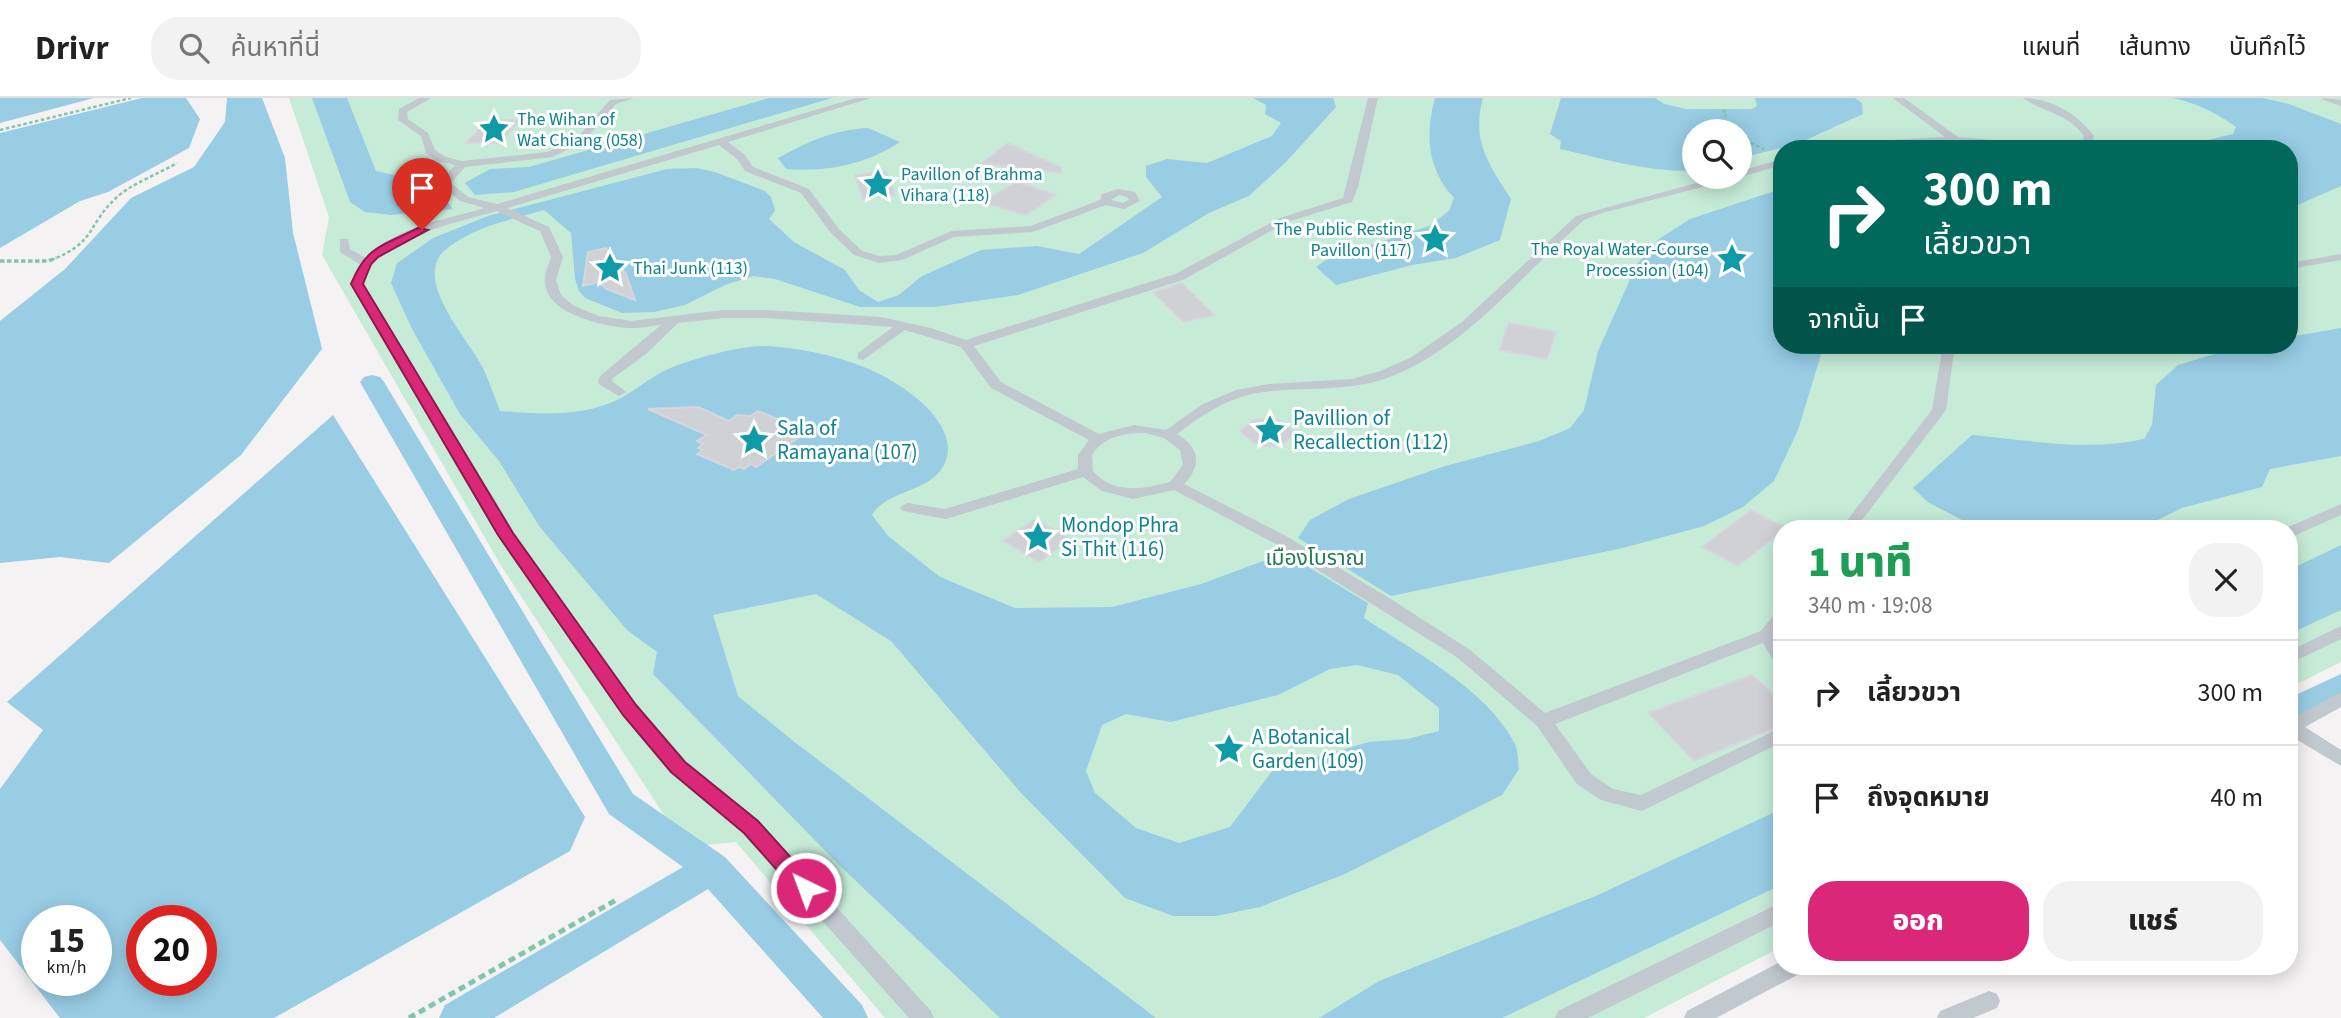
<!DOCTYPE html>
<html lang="th">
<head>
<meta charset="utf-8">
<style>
  body { margin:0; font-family:"Source Sans 3","Noto Sans Thai",sans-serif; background:#f2f2f2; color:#222; height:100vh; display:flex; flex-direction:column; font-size:26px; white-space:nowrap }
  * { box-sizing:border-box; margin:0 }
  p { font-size:23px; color:#767676 }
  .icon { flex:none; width:38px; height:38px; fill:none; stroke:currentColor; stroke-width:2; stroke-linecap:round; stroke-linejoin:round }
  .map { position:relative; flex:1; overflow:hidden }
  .details { position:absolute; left:1773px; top:422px; width:525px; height:455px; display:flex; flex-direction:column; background:#fff; border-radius:28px; box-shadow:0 4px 18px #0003 }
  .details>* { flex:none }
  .hud { position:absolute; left:1773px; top:42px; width:525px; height:214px; border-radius:28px; box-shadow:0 4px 18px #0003; background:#00695c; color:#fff; overflow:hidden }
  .tools { position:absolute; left:1682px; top:21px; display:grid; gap:14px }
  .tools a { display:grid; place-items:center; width:70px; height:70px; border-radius:50%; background:#fff; box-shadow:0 4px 18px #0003; font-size:35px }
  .speed { position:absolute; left:21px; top:807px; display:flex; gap:14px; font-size:35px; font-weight:700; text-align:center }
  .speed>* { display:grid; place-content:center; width:91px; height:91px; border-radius:50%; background:#fff; box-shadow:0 4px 18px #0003; line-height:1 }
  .speed small { font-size:18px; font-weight:400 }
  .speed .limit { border:10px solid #d22; background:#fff; color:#111 }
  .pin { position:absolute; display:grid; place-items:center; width:60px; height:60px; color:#fff; margin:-72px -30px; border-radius:50% 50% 50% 0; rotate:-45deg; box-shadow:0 0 7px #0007 }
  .pin .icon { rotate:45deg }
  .me { position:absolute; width:77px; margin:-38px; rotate:318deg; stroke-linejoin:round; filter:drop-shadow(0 0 5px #0008) }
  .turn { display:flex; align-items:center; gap:24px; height:147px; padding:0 35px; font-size:32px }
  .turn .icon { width:91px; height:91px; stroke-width:2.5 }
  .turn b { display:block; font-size:49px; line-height:60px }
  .then { display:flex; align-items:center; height:66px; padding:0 35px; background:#0003; gap:14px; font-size:26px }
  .round { display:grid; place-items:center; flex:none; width:74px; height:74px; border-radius:28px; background:#f2f2f2 }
  .summary { display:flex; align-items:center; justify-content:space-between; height:119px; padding:0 35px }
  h1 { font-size:42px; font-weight:800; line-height:52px; color:#1e9e55 }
  .action { display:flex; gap:14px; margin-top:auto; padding:14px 35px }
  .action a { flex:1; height:80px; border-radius:28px; background:#db2777; color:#fff; font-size:28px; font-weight:800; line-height:80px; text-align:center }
  .action a+a { background:#f2f2f2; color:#222 }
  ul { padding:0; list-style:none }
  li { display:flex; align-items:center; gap:21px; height:105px; padding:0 35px; border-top:2px solid #e0e0e0 }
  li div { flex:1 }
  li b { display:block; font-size:26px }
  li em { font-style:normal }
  header { display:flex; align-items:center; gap:42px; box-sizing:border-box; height:98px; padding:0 35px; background:#fff; border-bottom:2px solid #e0e0e0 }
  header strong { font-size:33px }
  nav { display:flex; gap:38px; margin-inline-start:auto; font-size:24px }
  .search { width:490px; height:63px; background:#f2f2f2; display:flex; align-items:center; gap:18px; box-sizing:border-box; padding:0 24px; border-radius:28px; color:#767676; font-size:26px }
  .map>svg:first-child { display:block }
  .green { fill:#c6ecd8; fill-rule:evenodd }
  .water { fill:#98cde4; fill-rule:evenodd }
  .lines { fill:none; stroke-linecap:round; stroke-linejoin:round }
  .canal { fill:#98cde4; fill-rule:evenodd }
  .building { fill:#cfd1d5; stroke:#d6d7dc; stroke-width:2 }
  .path-far2 { stroke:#81c6ab; stroke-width:2.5; stroke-dasharray:3.5 2.5; stroke-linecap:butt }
  .path-far1 { stroke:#81c6ab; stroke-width:3.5; stroke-dasharray:4.5 2.5; stroke-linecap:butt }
  .path { stroke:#81c6ab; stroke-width:5; stroke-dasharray:7 4.5; stroke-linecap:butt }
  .service { fill:#c1c8ce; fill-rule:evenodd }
  .route { fill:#db2777; stroke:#8e194d; stroke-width:2 }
  .labels { text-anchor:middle; stroke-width:6; stroke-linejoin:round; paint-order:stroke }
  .far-culture-label { font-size:18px; fill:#0d838f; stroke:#fff; text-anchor:start }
  .culture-label { font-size:21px; fill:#0d838f; stroke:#fff; text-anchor:start }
  .park-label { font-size:21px; fill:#227955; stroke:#fff }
</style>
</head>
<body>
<header>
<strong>Drivr</strong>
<div class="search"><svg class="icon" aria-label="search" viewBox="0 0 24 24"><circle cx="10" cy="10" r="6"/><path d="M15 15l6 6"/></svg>ค้นหาที่นี่</div>
<nav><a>แผนที่</a><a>เส้นทาง</a><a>บันทึกไว้</a></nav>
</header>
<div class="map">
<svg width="2341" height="920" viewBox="0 0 2341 920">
  <rect width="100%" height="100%" fill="#f4f2f2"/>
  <path class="green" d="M289,0H2341V564L2289,590V430H1782L1781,849L1644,920H885L736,744L685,749L500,466L322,157L329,119ZM1694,33H1740V79H1694ZM1782,51H2289V247H1782Z"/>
  <path class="water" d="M0,0H94L0,25Z
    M142,0H186L200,21L189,50L108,94L80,103L0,150V35Z
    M227,0H262L285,60L293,135L322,251L241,357L109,465L60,459L0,465V223L65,171L131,100L194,69L225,24Z
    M312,0H347L376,73L433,85L453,111L391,117L365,114L350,104Z
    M769,0H832L514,94L475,97L465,85L490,71L529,69Z
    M1253,0H1333L1336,9L1287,63L1249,98L1209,115L1143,155L1018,197L934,209H860L775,181L753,178L725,187L685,207L654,214L622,215L585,200L579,193L575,181L571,135L544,112C510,122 471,129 444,153C413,182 468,241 482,268C489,282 494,298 500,313C539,316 579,319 615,303C636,293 653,276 675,268C700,259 741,247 768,248C822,252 879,267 920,303C936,317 954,340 946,362C935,395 888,390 872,417L888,438L940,479L1015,510L1112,509L1201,486L1285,455L1368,505L1364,520C1413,553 1485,590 1514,644C1518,651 1518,662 1519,671L1502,697L1345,776L1260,809L1216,818H1173L1125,800L1021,695L891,543L816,496L713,517L738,598L792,642L1156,920H1000L838,766L653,576L657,554L627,532L539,428L499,363L460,316L412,231L391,185L397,165L433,140L488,118L667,71L696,70L715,74L765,93L771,99L775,112L769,121L794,144L845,172L859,192L878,204L899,197L922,178L981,152L1037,148L1079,156L1162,99L1146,79V68L1167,61L1207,65L1272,38L1281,25L1265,16L1266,7ZM1357,567L1398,577L1439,610V633L1407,641L1369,644L1273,672L1230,729L1179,745L1136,730L1095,695L1086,673L1102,627L1126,616L1171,624L1278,597L1330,571Z
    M1435,0H1483C1471,43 1489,66 1511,101L1500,142L1456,160L1412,167L1336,187L1316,169L1326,162L1429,128L1449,113L1454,100C1427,71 1425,36 1435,0Z
    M1561,0H1655L1664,6L1686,11H1752L1757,8L1755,0H1855L1862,5L1863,16L1797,46L1740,60V33H1694V73C1648,74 1604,61 1560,51L1561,43L1550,36Z
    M2172,0H2262L2289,6L2341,26V88L2289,111V51H2170L2233,36L2236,29C2219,16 2192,3 2172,0Z
    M868,30L900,44C865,67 827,74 786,71L778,60C810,43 832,32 868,30Z
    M1781,91L1782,247H1824L1798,332L1774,383L1743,409L1704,428L1623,450L1391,498L1298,440L1310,422L1349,401L1445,368L1539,343L1570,330L1584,312L1598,253L1637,166L1659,141L1690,121Z
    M2341,230V358L2270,371L2262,389L2182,410L2141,430H1970L1966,424L1929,405L1913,390L1972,337C2030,342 2087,354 2144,341L2152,327L2156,287L2178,267L2238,249L2289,247V239Z
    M333,317L585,719L570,753L274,920H60L0,842V691L43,632L7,604ZM37,822H96V882H37ZM142,822H201V882H142Z
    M2341,447V512L2289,536V472Z
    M1781,711V787L1502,920H1319L1379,883L1598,797Z"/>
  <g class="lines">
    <path class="canal" d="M372,277L380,279L384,284L633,696L725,759L862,907L868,920H823L708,791L494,920H439L445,907L683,769L609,716L360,284L364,279Z
      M2341,576V601L2289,626V600Z"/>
  </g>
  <path class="building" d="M487,22H520L500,45H466Z
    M1008,45L1062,70L1061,75L982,65Z
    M886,73L895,97L863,101L855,77Z
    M1017,84L1056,97L1026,117L981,104Z
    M606,150L626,176L635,202L606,191L599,184L583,188L588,154Z
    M1182,185L1214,217L1183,224L1153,194Z
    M1509,225L1556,234L1547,261L1499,252Z
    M698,309L729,323L737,317L750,318L758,313L796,329L791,332L797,334L792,337L798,340L756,369L751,366L744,371L739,369L734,372L697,356L703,352L698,350L703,346L697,343L707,337L648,311Z
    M1269,321L1283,325L1297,335L1284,345L1270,348L1254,345L1240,333L1254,322Z
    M1751,412L1786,430H1782V433L1738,468L1702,449Z
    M1035,421L1070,441L1039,464L1003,443Z
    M1752,577L1782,604V627L1694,663L1648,615Z"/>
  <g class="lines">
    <path class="path-far2" d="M1723,12L1727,16L1720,25L1726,33
      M0,32L131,0
      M1740,40L1764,51
      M51,162C96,145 87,127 116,100C129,87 160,75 177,65"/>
    <path class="path-far1" d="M0,163H48L56,160"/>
    <path class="path" d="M409,920L616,802"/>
    <path class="service" d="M419,0H431L407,14L408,21L428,35L435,52L446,59L462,63L547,54L577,40L610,2L634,0L616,6L583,44L553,59L465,69L451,85L468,99L497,106L856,0H871L728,44L745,57L753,69L809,91L839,131L862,153L880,158L896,157L952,133L1031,128L1100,102L1102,96L1118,91L1135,94L1140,103L1124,111L1106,107L1033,134L954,139L902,162L879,165L854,157L831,135L801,95L745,73L737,61L719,47L507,110L549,129L563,159L556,182L561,197L574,208L599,218L631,223L723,212H766L881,219L931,230L966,242L1175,176L1280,120L1343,100L1368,0H1378L1358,89L1352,104L1287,124L1183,182L974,248L1001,284L1099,336L1134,327L1166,332L1203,306L1236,292L1269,286L1352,281L1380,273L1410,260L1462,224L1576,118L1718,79H1734L1733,81L1602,115L1584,122C1521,177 1469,248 1390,279C1345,296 1298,287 1252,296C1224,302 1199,319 1177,336C1200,349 1202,368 1184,386L1286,438L1394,503L1470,552L1545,615L1761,533L1776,514L1782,512V530L1776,538L1782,547V569L1776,567L1763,545L1555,626L1591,676L1613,691L1641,697L1782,629V644L1642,713L1601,702L1577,686L1537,628L1458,560L1276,446L1174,392L1133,401L1102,393L1083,379L946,421L903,413L900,410L903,407L908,405L945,411L1078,371V357L1089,342L991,290L961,249L905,232L863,262L858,261V255L893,229L766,220H723L678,225L646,256L613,280L612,283L626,294L619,298L600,287L598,284L600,278L661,227C651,228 639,231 628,230C603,228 542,216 545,180C545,174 549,166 551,159L540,133L496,113C461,124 407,134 380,159C372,166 368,176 363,186L512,435L636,607L685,664L758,723L931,913L934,920H909L744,735L671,674L624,617L498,437L351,186L361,167L340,154V141H348L350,151L366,160C394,129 447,121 485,110L460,103L441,87V83L455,67L438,63L426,55L421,38L398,22L399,11ZM1119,97L1127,99L1129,102L1123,105L1111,102ZM1145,335L1164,340L1180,352L1183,367L1170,384C1143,391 1114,397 1093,373L1092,357C1102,339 1126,334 1145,335Z
      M1893,0H1904L1958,39L2044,46L2083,42L2084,38C2069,16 2043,14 2023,0C2050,0 2078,16 2094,38L2091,46C2046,61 1995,45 1950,45C1915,44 1881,51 1846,51L1891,42L1945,39Z
      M2322,0L2341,2V8L2324,2Z
      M1782,61V67L1744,78L1739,79L1740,73Z
      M2341,156V162L2289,171V165Z
      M1943,247H1955L1946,312L1856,430H1841L1932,312Z
      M2341,406V417L2289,440V430H2286Z
      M2341,528V541L2289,566V553Z
      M2341,594V609L2305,629L2341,652V668L2289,637V622Z
      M1782,804V823L1588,920H1555L1558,913Z
      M1782,863V868H1804L1801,875L1716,920H1684L1687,913Z
      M1989,893L1997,896L2000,903L1997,910L1973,920H1937L1940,913Z"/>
  </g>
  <path class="route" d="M418,130L428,132L378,159L371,166L363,186L513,435L636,607L685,664L758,723L813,784L816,790L813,796L806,799L798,796L744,735L671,674L623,617L498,437L351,186C367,147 383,148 418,130Z"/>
  <defs>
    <symbol id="sight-bare" viewBox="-9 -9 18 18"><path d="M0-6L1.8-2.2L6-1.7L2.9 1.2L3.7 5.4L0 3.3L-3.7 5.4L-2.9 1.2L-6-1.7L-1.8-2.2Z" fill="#0f9aa8" stroke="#fff" stroke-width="2.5" paint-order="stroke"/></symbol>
  </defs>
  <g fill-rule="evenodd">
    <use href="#sight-bare" x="472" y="9" width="44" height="44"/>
    <use href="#sight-bare" x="856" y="64" width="44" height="44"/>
    <use href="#sight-bare" x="1413" y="119" width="44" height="44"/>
    <use href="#sight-bare" x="1710" y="139" width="44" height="44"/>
    <use href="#sight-bare" x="588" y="148" width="44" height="44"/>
    <use href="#sight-bare" x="1248" y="310" width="44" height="44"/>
    <use href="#sight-bare" x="732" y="320" width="44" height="44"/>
    <use href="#sight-bare" x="1016" y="417" width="44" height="44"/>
    <use href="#sight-bare" x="1207" y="629" width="44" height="44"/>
  </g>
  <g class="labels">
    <g class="far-culture-label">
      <text x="517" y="27">The Wihan of<tspan x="517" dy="21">Wat Chiang (058)</tspan></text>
      <text x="901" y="82">Pavillon of Brahma<tspan x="901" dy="21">Vihara (118)</tspan></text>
      <text x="1412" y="137" text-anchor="end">The Public Resting<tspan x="1412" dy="21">Pavillon (117)</tspan></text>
      <text x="1709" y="157" text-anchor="end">The Royal Water-Course<tspan x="1709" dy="21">Procession (104)</tspan></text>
      <text x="633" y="176">Thai Junk (113)</text>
    </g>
    <g class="culture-label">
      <text x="1293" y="327">Pavillion of<tspan x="1293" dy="24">Recallection (112)</tspan></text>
      <text x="777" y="337">Sala of<tspan x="777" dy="24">Ramayana (107)</tspan></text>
      <text x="1061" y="434">Mondop Phra<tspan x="1061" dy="24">Si Thit (116)</tspan></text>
      <text x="1252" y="646">A Botanical<tspan x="1252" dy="24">Garden (109)</tspan></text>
    </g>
    <g class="park-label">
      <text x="1315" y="467">เมืองโบราณ</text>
    </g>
  </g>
</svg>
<div class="tools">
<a><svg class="icon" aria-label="search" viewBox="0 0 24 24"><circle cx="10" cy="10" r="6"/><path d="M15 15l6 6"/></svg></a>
</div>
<div class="speed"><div>15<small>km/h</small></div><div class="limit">20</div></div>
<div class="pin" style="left:422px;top:132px;background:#d93025"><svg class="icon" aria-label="arrive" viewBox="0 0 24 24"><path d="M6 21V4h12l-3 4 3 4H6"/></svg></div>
<svg class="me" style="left:806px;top:790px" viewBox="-20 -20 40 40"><circle r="17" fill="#db2777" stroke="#fff" stroke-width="3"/><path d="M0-11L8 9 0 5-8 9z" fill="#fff"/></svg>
<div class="hud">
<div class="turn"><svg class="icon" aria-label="right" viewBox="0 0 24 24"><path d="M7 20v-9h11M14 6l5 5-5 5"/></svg><div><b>300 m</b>เลี้ยวขวา</div></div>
<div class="then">จากนั้น<svg class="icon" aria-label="arrive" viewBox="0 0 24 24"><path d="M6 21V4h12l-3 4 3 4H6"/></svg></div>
</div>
<section class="details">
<div class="summary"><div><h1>1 นาที</h1><p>340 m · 19:08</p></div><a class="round"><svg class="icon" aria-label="close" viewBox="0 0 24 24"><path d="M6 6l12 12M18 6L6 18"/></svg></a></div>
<ul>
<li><svg class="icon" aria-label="right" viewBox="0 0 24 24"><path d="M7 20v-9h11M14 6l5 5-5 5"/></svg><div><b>เลี้ยวขวา</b></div><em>300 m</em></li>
<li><svg class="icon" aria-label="arrive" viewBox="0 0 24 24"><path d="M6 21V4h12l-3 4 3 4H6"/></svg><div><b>ถึงจุดหมาย</b></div><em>40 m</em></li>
</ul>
<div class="action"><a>ออก</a><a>แชร์</a></div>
</section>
</div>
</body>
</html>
